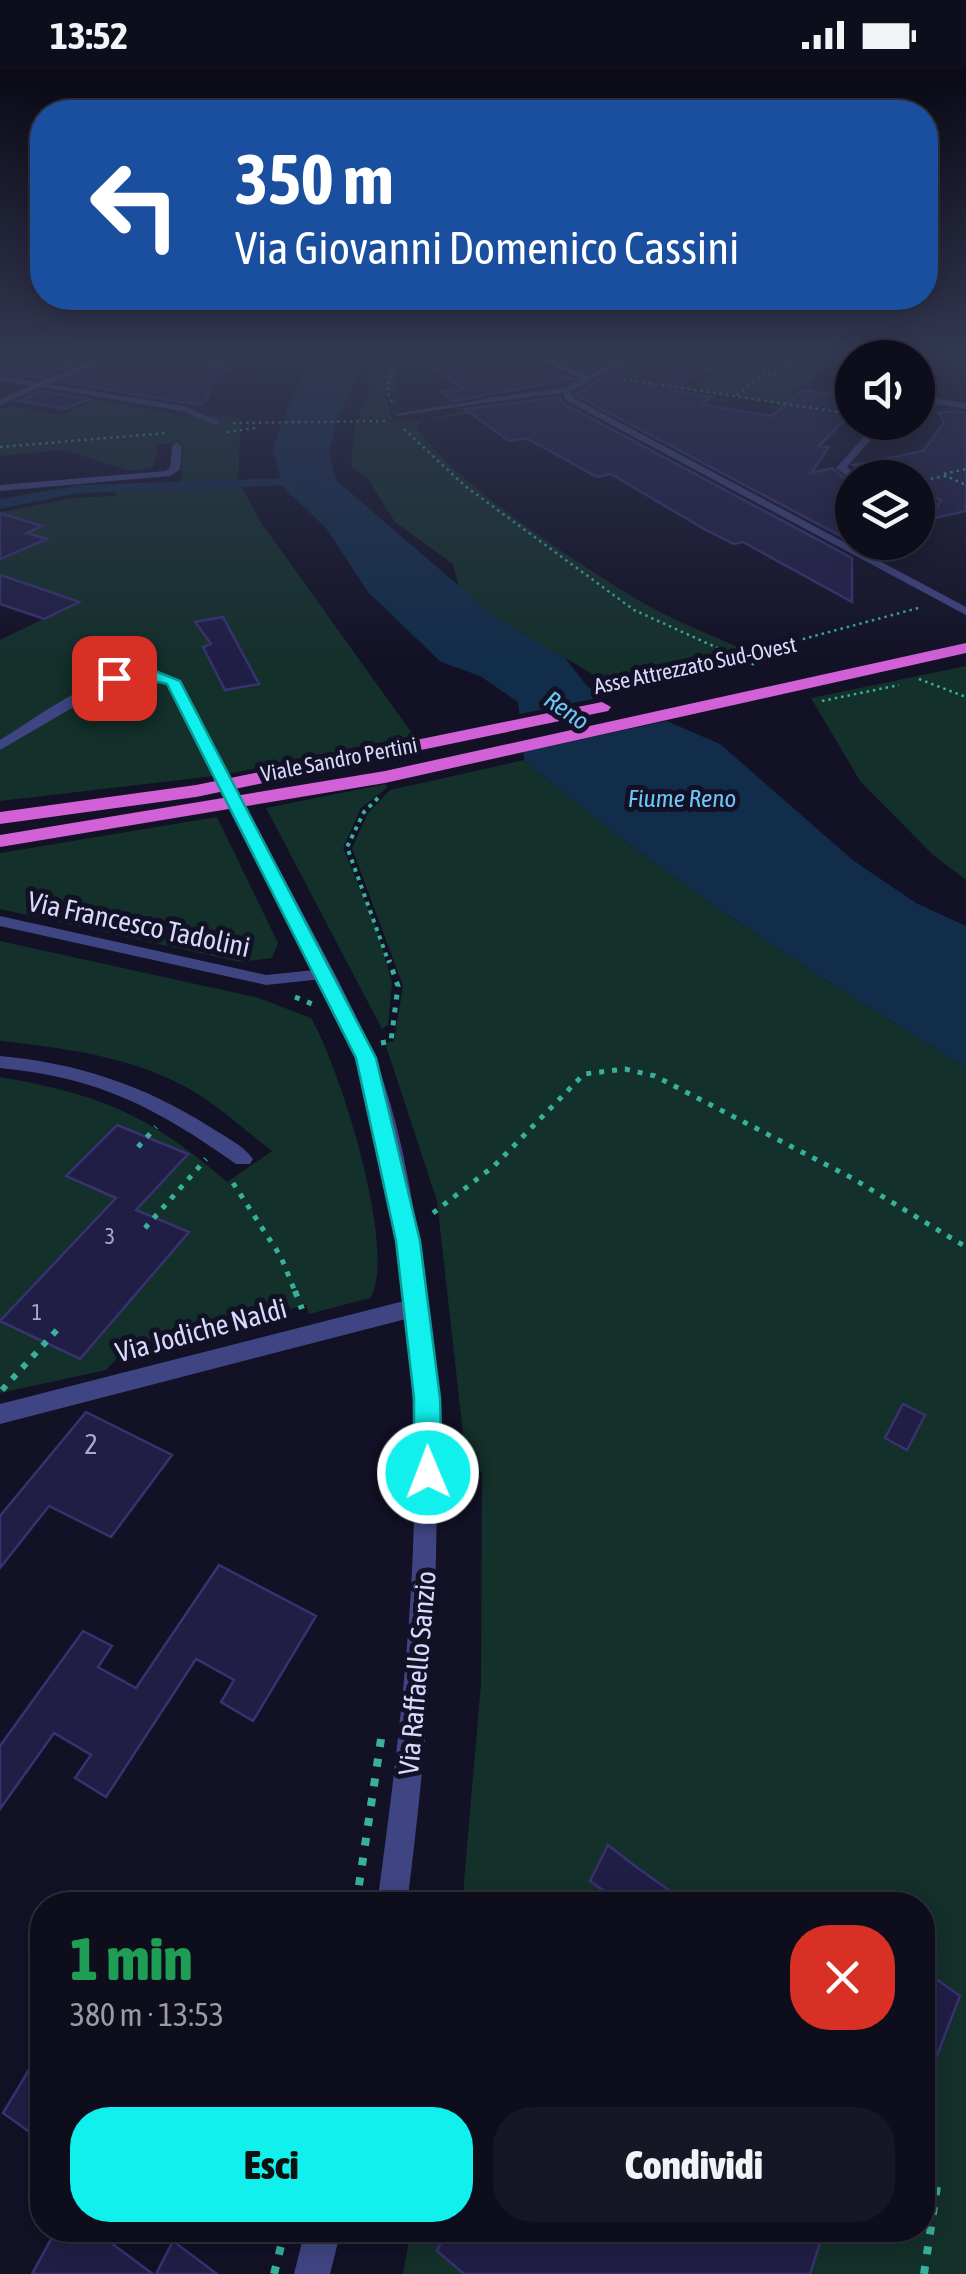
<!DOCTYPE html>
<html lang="it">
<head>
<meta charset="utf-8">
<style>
  body { margin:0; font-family:"Asap Condensed",sans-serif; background:#171625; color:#f1f3f6; height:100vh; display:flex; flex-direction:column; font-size:38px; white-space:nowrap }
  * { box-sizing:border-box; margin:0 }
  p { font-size:32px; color:#9b9ca3 }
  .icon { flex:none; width:55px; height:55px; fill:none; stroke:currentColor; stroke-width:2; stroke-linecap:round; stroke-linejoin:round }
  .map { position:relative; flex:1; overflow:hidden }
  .details { position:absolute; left:30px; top:1822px; width:905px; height:350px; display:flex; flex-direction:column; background:#0e0d1c; border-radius:40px; box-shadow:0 5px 25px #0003,0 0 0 2px #2e2d3b }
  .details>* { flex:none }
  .top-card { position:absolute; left:30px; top:30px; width:908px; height:210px; border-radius:40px; box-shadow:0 5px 25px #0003,0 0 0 2px #2e2d3b; background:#1a4fa0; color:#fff; overflow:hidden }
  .controls { position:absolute; left:835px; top:270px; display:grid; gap:20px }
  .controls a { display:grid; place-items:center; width:100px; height:100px; border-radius:50%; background:#0e0d1c; box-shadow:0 5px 25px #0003,0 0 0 2px #2e2d3b; font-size:50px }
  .pin { position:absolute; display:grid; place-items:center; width:85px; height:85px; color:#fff; margin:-42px; border-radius:20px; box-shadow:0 5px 15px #0006 }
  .me { position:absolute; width:110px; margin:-55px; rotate:359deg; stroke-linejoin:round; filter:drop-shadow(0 0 8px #0008) }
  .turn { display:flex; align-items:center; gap:35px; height:210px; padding:0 40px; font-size:45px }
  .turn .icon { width:130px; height:130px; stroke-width:2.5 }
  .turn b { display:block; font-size:70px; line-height:85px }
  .round { display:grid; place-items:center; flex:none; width:105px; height:105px; border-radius:40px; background:#171625 }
  .headline { display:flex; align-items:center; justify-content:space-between; height:170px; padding:0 40px }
  h1 { font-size:60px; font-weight:800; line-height:75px; color:#1e9e55 }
  .button { display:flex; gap:20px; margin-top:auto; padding:20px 40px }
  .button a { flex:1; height:115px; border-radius:40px; background:#11f0ec; color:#111; font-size:40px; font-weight:800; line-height:115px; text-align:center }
  .button a+a { background:#171625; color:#f1f3f6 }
  .status { display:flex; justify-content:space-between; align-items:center; height:70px; padding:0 50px; background:#0e0d1c; direction:ltr }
  .status svg { height:28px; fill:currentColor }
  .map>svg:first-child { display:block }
  .green { fill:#14302b }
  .water { fill:#122d49 }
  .pier { fill:#121126 }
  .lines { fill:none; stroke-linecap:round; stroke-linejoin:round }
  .canal { fill:#122d49; fill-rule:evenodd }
  .building { fill:#211e46; stroke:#373270; stroke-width:2.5 }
  .path-far4 { stroke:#37b19b; stroke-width:2.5; stroke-dasharray:2.5 4; stroke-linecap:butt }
  .path-far3 { stroke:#37b19b; stroke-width:4; stroke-dasharray:4 5; stroke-linecap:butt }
  .path-far2 { stroke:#37b19b; stroke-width:5; stroke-dasharray:5 8; stroke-linecap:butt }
  .path-far1 { stroke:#37b19b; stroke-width:6; stroke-dasharray:6 9; stroke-linecap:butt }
  .path { stroke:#37b19b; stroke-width:8; stroke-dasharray:8 12; stroke-linecap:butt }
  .service { fill:#3f4582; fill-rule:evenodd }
  .pedestrian { fill:#3f4582; fill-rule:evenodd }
  .minor { fill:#3f4582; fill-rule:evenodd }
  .tertiary { fill:#3f4582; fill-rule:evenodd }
  .trunk { fill:#d260d6; fill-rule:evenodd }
  .route { fill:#11f0ec; stroke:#0b9c99; stroke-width:2.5 }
  .labels { text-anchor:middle; stroke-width:10; stroke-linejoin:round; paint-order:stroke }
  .far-street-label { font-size:22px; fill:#d8d9fd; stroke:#121126 }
  .number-label { font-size:22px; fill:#aaaacf }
  .far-water-label { font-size:25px; font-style:italic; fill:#6dc7f6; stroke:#121126 }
  .street-label { font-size:28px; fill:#d8d9fd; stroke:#121126 }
  .near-number-label { font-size:28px; fill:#aaaacf }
</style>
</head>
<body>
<div class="status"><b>13:52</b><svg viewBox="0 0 49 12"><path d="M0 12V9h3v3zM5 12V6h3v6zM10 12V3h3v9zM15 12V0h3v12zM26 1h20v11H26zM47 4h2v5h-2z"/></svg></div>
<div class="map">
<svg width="966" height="2204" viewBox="0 0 966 2204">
  <rect width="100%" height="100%" fill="#121126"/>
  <path class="green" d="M368,284H400L395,322L386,327L393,350L357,351L369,321V300L363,298Z
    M754,284H842L787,327L852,337V345L598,307L614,299L695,315Z
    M95,330L181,345L241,348L238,411L262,454L414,666L223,705L0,731V570L78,532L0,505V489L46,469L27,463L40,456L0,442L73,428L115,426L118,417L181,414L183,374H159L153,398L129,401L64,380L0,386V340L10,336L61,345Z
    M482,337L488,341L422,351L417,356C446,409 589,501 645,534C684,556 729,572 770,591L623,622L495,547L459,517L453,494L395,452L368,409L351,396L355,353L428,349Z
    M966,596V810L933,785L860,711L811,628Z
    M524,690C660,806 814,905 966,997V2204H403L411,2160H922V1835H462L481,1614L482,1403L466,1390L437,1131L385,973L394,971L403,916L352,778L368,743L390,720Z
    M386,714L387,718L361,738L343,778L377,859L392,913L388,955L382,959L266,738Z
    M217,747L278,873L272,888L240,892L0,839V783Z
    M0,871L259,928L311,948C339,995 399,1183 370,1228L309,1244L306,1235L124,1281L106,1300L0,1323V1007C100,1024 150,1045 227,1112L272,1081C244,1060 216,1033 186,1017C129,986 63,978 0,971Z"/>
  <path class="water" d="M314,284H368L336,353L329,384L337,411L495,547L565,588L588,617L720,674L854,791L916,833L966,856V997C814,905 660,806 524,690L518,632L480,606L441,592L368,522L326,458L282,416L273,379L288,336Z"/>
  <path class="pier" d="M616,624L676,649L518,683L511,646Z"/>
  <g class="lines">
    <path class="canal" d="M316,407L321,408V414L80,423L0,439V429L80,415Z"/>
  </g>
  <path class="building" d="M99,284H160L218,298L226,290L205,284H244L216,307L206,330L198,335L62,312L100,296Z
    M559,284H619L587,302L554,286Z
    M641,284H735L670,320L712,327L702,335L772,346L802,320L828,324L852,300V343L819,376L829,377L811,403L832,398L852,414V472L575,325Z
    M0,285L80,292L39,308L0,302Z
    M517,287L573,309L453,331L441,322L463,319L436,299Z
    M41,321L89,329L66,339L18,331Z
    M560,327L563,333L852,488V532L743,472L734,474L704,459L611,404L597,407L526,368L509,371L465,339Z
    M953,341L966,343V441L930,449L941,430L918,420V408H885L854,395L923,381L944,353L939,343Z
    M0,443L42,456L27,463L47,469L0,489Z
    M0,505L45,520L79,532L44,549L0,534Z
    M223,547L259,614L225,620L203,577L211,574L195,552Z
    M117,1055L188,1084L136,1140L189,1162L80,1289L0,1251L116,1128L66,1106Z
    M903,1334L925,1345L907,1380L885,1368Z
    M86,1342L172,1385L111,1467L49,1436L0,1498V1446Z
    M219,1495L316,1546L253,1651L221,1632L234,1610L196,1589L106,1727L75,1708L91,1685L54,1663L0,1739V1676L83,1561L112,1576L98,1597L136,1618Z
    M608,1775L635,1796L690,1835H624L590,1811Z
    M922,1899L960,1926L924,2019L922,2018Z
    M42,1978V2071L3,2043Z
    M56,2160H112L107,2170L153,2204H32Z
    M447,2160H824L810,2204H464L437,2181Z
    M173,2171L217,2204H156Z"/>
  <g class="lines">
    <path class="path-far4" d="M623,309L852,344
      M737,325L765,303L774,305L790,293L805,295L818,284
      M392,332L387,321L395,284
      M233,353L387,351
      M404,359L465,416L634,540L755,595
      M227,362L256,358
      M0,377L166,363
      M944,404L966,399
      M918,411L946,406L966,415
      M740,586L922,537
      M919,609L966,627
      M822,631L899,615"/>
    <path class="path-far3" d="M378,728L364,742L347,777L389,893"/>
    <path class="path-far2" d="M295,927L317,936
      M381,973L391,971L398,916L389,890
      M138,1077L156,1057
      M233,1113L281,1187L296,1224
      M433,1143L494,1096L584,1004L625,999L655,1006L852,1108L966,1177
      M145,1158L206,1089"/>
    <path class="path-far1" d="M295,1221L302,1239
      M2,1320L57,1260"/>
    <path class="path" d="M356,1835L381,1669
      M274,2204L285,2160
      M924,2204L937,2116"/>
    <path class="service" d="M487,329L489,332L398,346L395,344Z"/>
    <path class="pedestrian" d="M918,326L966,333V339L918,331Z"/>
    <path class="minor" d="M164,284H185L223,292L219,294Z
      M529,284H540L587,306L627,284H637L571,321L572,327L966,537V545L565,330L563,323L484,333L487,328L565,318L581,309Z
      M938,284H946L918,314V307Z
      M96,289L99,293L49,314L184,336L220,352L216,355L182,341L41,317L0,335V329L31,316L0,310V306L39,312Z
      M877,352H886L847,397L860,408L852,410L836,398Z
      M177,373L182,376L180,399L170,406L0,421V415L165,401L170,398L172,376Z
      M326,899L335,904C352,938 369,971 382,1007C404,1072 415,1141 423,1208C450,1416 433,1626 407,1835H377C403,1642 428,1444 406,1249L0,1354V1334L404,1231L388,1110L371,1034L352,976L317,904Z
      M0,986C77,993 144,1015 210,1057C224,1066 243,1075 253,1089L250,1094H236C157,1038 98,1007 0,998Z
      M305,2160H341L330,2204H294Z"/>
    <path class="tertiary" d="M154,600L179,611L335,904L332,908L266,915L0,856V846L266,905L315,900L168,613C148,606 133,608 113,614L0,680V670C49,640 94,602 154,600Z"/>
    <path class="trunk" d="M966,573V583L385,713L0,777V765L385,701Z
      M602,632L611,637L608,641L196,727L0,754V742L196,715Z"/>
  </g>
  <linearGradient id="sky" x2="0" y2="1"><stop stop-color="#0a0915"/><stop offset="0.48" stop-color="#333852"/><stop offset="1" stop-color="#333852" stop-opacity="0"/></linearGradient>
  <rect width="966" height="593" fill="url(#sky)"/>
  <path class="route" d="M148,598L180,611L376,988L420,1171L440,1328L442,1403L438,1412L428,1415L418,1412L414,1403V1328L396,1171L356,988L167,614C148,607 120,615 107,608Z"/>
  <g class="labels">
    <g class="far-street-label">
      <text transform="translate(695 595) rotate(-12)" y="8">Asse Attrezzato Sud-Ovest</text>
      <text transform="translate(339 689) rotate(-11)" y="8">Viale Sandro Pertini</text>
    </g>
    <g class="number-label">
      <text x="110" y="1174">3</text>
      <text x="37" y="1250">1</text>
    </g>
    <g class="far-water-label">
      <text transform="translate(567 640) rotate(35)" y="9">Reno</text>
      <text x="682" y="737">Fiume Reno</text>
    </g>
    <g class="street-label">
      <text transform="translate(139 854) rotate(12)" y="10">Via Francesco Tadolini</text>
      <text transform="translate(201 1260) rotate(-15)" y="10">Via Jodiche Naldi</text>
      <text transform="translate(417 1603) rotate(-85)" y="10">Via Raffaello Sanzio</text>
    </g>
    <g class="near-number-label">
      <text x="91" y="1384">2</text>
    </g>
  </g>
</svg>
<div class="controls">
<a><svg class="icon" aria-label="sound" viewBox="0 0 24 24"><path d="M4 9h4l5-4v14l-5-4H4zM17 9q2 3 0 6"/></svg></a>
<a><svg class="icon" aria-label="layers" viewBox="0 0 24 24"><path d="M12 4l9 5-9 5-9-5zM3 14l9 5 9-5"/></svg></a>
</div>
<div class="pin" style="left:114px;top:608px;background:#d93025"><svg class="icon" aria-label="arrive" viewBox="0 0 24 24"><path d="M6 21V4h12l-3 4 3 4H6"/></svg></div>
<svg class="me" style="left:428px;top:1403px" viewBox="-20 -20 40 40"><circle r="17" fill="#11f0ec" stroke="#fff" stroke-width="3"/><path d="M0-11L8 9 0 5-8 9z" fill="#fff"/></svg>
<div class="top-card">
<div class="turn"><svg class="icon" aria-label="left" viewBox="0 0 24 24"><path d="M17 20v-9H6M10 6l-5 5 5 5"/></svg><div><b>350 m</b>Via Giovanni Domenico Cassini</div></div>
</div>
<section class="details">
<div class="headline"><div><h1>1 min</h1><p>380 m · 13:53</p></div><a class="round" style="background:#d93025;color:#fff"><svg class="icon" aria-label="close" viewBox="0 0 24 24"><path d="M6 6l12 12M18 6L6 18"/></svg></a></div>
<div class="button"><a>Esci</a><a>Condividi</a></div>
</section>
</div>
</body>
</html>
